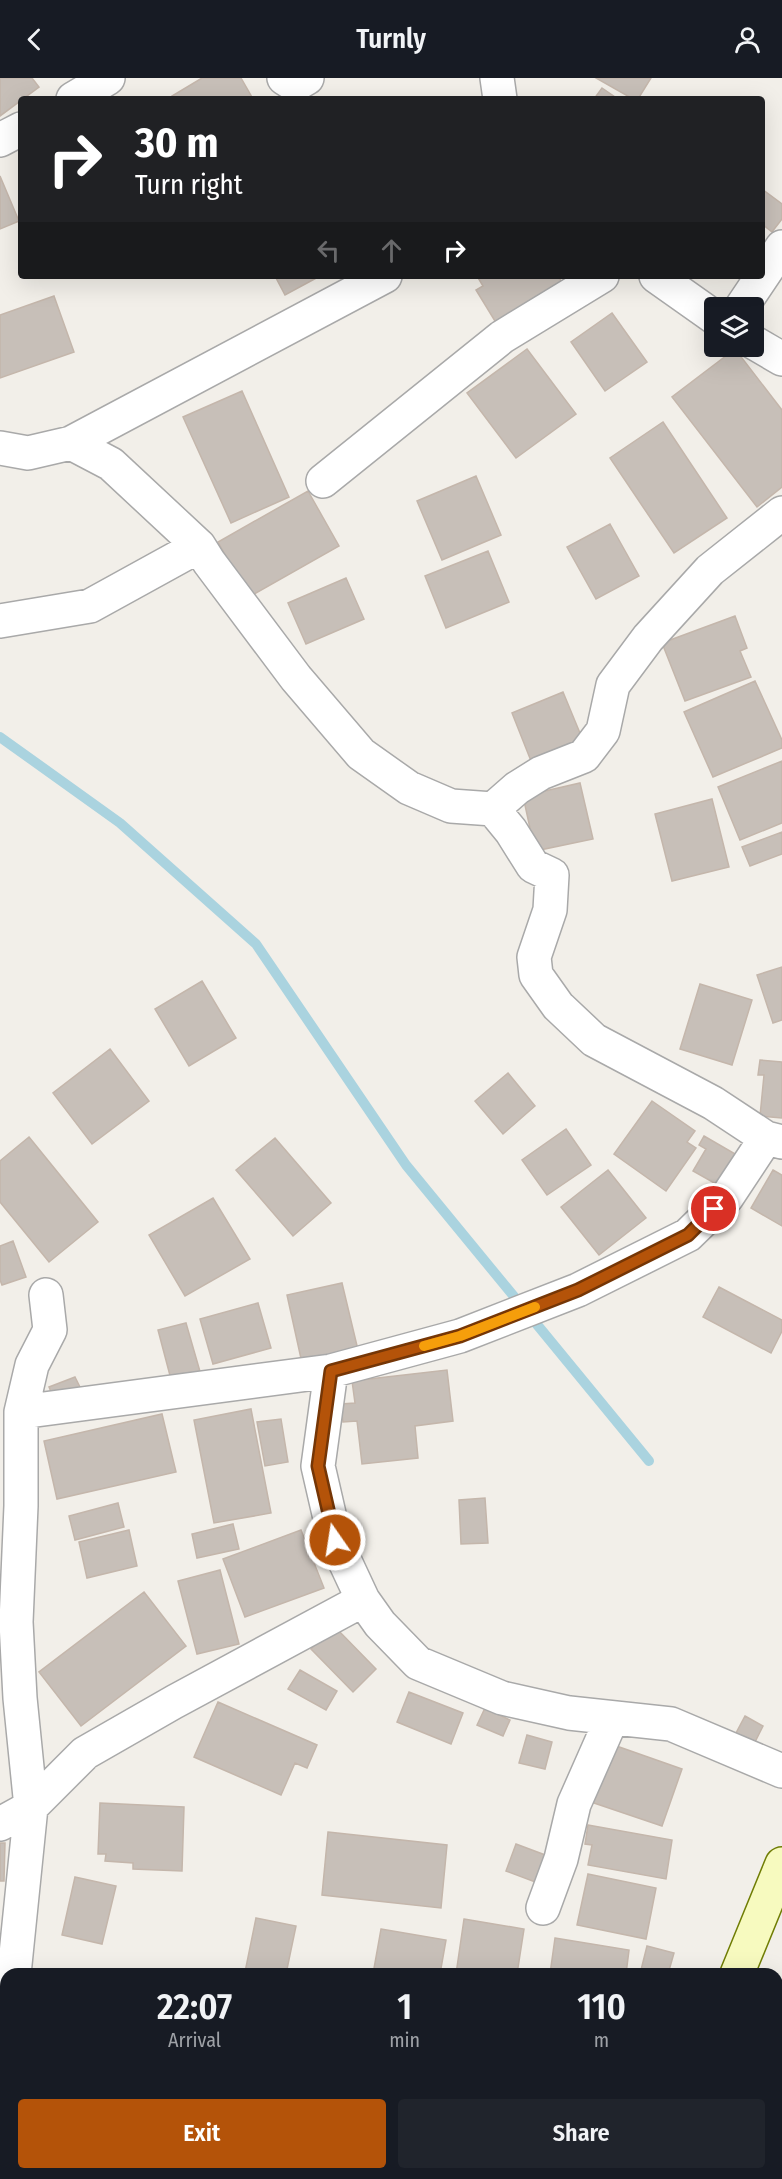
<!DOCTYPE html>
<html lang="en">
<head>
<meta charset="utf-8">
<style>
  body { margin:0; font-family:"Fira Sans Condensed",sans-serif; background:#20242c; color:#f1f3f6; height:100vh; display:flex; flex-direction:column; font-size:22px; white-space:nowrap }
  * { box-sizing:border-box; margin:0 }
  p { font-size:20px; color:#9ea1a6 }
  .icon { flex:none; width:33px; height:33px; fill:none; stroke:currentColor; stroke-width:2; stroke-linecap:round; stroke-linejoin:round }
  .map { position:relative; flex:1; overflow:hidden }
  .details { position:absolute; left:0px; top:1890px; width:783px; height:212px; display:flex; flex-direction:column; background:#171b24; border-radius:18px 18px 0 0; box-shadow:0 6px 24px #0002 }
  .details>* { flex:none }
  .guide { position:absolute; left:18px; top:18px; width:747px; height:183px; border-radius:6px; box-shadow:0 6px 24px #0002; background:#202124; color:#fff; overflow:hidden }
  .fabs { position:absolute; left:704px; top:219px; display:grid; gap:12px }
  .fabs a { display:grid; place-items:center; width:60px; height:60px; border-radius:6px; background:#171b24; box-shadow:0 6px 24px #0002; font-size:30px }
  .pin { position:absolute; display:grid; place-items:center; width:51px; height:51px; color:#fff; margin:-26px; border:3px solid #fff; border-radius:50%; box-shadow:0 2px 6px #0007 }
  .me { position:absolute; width:66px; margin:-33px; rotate:347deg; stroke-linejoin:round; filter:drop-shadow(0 0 4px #0008) }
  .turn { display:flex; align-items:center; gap:21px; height:126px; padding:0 18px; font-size:27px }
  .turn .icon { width:78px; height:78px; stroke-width:2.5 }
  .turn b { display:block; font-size:42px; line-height:51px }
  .lanes { display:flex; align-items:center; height:57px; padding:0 18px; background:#0003; justify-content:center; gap:30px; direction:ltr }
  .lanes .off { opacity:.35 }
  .eta { display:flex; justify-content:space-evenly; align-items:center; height:102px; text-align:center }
  .eta b { font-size:36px; font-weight:600; line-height:42px }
  .action { display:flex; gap:12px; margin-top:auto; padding:12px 18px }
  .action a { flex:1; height:69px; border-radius:6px; background:#b45309; color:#fff; font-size:24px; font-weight:600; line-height:69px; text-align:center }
  .action a+a { background:#20242c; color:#f1f3f6 }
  header { display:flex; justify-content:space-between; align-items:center; height:78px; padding:0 18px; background:#171b24; font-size:27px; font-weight:600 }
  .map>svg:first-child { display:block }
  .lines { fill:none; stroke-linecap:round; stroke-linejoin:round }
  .stream { stroke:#aad3df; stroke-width:10 }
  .building { fill:#c7bfb8; stroke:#c4b6ab; stroke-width:1.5 }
  .minor-casing { stroke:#a9a9a9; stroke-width:36 }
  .secondary-casing { stroke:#707d05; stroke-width:36 }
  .minor { stroke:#fff; stroke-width:33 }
  .secondary { stroke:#f7fabf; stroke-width:33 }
  .route-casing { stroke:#753606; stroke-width:15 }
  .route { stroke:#b45309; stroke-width:10 }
  .slow { stroke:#f59e0b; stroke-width:10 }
</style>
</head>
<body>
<header><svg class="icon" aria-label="back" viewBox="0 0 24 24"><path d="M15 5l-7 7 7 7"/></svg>Turnly<svg class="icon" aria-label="person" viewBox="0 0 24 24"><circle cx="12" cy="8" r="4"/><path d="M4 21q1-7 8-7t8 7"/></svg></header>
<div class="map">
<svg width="782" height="2101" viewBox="0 0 782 2101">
  <rect width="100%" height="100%" fill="#f2efe9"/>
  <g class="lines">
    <path class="stream" d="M0,659L120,745L256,866L406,1087L649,1383"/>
  </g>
  <path class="building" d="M0,0H32L39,9L0,38Z
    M202,0H241L253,21H174L172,18Z
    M596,0H651L638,21H633Z
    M602,10L618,21H594Z
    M0,98L19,143L0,151Z
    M762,111L782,126V141L772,154L762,146Z
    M275,198H320L285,217Z
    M477,198H558L564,208L498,248L476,212L483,208Z
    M54,218L74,274L0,300V237Z
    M612,235L647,284L605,313L571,264Z
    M527,271L576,336L516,380L467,315Z
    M735,271L782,332V409L757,429L672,319Z
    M242,313L289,419L231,445L183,339Z
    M663,344L727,440L674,475L610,380Z
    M476,398L501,457L442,482L417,423Z
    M308,413L339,468L249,519L218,464Z
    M610,446L639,498L596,521L567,469Z
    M488,473L509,524L446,550L425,498Z
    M346,500L364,541L306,566L288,525Z
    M735,538L747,570L740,573L751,599L685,623L662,565Z
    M755,603L782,662V670L713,699L684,634Z
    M563,614L587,672L535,693L512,635Z
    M782,683V745L740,762L718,709Z
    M580,705L593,761L535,773L523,718Z
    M712,721L729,789L672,803L655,736Z
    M782,754V776L750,788L742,769Z
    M782,889V942L773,945L757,897Z
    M202,903L236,960L189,988L155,931Z
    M700,906L752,922L732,987L680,971Z
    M110,971L149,1023L92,1066L53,1015Z
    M760,982L782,984V1040L760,1038L764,997H758Z
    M508,995L535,1028L503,1056L475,1023Z
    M652,1023L695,1053L687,1064L696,1070L666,1113L614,1076Z
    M566,1051L591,1087L547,1117L522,1082Z
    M704,1058L737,1077L723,1110L693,1093L706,1071L699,1067Z
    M29,1059L98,1144L49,1184L0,1124V1083Z
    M275,1060L331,1125L293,1158L236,1092Z
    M608,1092L646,1140L599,1177L561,1129Z
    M773,1092L782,1097V1148L751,1130Z
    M213,1120L250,1181L185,1218L149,1157Z
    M13,1163L26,1199L2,1207L0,1202V1168Z
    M342,1205L358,1272L302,1285L287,1217Z
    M719,1209L782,1242V1253L771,1275L703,1239Z
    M258,1225L271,1270L213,1286L200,1241Z
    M186,1245L201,1297L172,1305L158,1252Z
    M447,1292L453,1343L415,1348L418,1380L362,1386L357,1343L343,1344L341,1326L355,1325L352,1303Z
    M75,1299L83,1315L56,1326L49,1309Z
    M251,1331L271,1435L214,1445L194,1342Z
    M162,1336L176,1394L57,1421L44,1363Z
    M281,1341L288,1384L265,1388L257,1344Z
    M485,1420L488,1465L461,1466L459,1422Z
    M118,1425L124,1449L75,1462L69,1438Z
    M233,1446L239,1471L197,1480L192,1456Z
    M129,1452L137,1488L87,1500L79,1464Z
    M301,1452L324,1510L245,1539L223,1481Z
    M220,1492L239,1566L197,1576L178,1503Z
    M144,1514L186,1568L81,1648L39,1594Z
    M334,1548L376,1591L353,1614L311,1571Z
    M300,1592L337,1613L326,1632L288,1611Z
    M409,1614L463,1635L451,1666L397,1644Z
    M218,1624L317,1667L307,1690L295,1685L281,1717L194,1679Z
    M485,1630L510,1642L503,1658L477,1647Z
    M745,1638L763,1648L754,1666L736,1655Z
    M527,1657L552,1664L545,1691L519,1685Z
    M608,1665L682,1691L662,1748L588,1723Z
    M100,1725L184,1729L182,1793L133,1791V1785L105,1783L106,1776H98Z
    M588,1747L672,1762L666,1801L588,1787L592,1767L585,1766Z
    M328,1754L447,1767L441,1830L322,1817Z
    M0,1765H5L4,1803H0Z
    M516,1766L548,1778L538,1805L506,1793Z
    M588,1796L656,1810L646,1861L577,1847Z
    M75,1799L116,1808L102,1866L62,1857Z
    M256,1840L296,1848L286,1896L245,1894Z
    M464,1841L524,1851L517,1896H456Z
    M381,1851L446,1862L440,1896H373Z
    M555,1860L629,1872L626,1896H550Z
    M647,1868L674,1875L668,1896H640Z
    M777,1987L782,1989V2026L777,2024Z
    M778,2064L782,2065V2101H770L771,2096H777Z
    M36,2096H112L129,2101H35Z
    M435,2096H530L529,2101H434Z
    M539,2096H561L560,2101H537Z"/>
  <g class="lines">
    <defs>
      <path id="minor" d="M284,0L295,7L307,0
        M497,0L500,21
        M73,21L108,0
        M0,62L21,51
        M656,198L714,239
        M741,230L782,169
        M753,264L782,281
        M71,365L111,386L199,468L209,484L296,600L361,676L409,710L451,728L493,731L517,710L541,695L584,678L603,653L613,607L648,560L710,492L782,435
        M0,370L28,375L71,365L385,198
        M323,403L502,259L602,198
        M0,543L90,528L199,468
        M493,731L511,753L533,788L552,797L550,832L534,879L536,897L558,928L594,962L713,1025L766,1060L782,1064
        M331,1293L318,1388L335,1462L363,1522L380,1546L418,1585L502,1620L569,1635L671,1646L782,1693
        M21,1334L331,1293L460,1258L578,1212L688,1157L727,1119L766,1060
        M0,1746L31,1729L85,1675L174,1624L363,1522
        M543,1830L561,1781L574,1726L612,1640
        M14,1896L31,1729L20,1620L16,1544L21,1428V1334L32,1287L50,1252L46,1217
        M6,1969L4,1985L6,1988
        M314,2096L326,2101
        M200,2101L205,2096"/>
      <path id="secondary" d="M737,1896L782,1786
        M653,2101L655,2096"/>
    </defs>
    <use href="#minor" class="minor-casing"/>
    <use href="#secondary" class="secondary-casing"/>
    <use href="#minor" class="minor"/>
    <use href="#secondary" class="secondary"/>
  </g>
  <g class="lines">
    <defs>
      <path id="route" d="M335,1462L318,1388L331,1293L460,1258L578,1212L688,1157L714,1131"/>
    </defs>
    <use href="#route" class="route-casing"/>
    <use href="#route" class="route"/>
    <path class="slow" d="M424,1268L460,1258L535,1229"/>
  </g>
</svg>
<div class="fabs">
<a><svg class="icon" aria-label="layers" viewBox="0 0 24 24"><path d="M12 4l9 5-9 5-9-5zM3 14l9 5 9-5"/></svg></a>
</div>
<div class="pin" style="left:714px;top:1131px;background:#d93025"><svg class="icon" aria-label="arrive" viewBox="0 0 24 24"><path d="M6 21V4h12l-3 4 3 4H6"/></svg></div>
<svg class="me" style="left:335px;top:1462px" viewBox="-20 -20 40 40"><circle r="17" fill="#b45309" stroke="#fff" stroke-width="3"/><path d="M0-11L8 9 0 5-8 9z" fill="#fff"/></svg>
<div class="guide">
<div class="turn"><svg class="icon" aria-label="right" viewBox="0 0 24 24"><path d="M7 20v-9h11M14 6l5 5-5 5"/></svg><div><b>30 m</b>Turn right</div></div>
<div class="lanes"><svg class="icon off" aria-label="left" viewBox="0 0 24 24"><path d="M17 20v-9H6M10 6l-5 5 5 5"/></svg><svg class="icon off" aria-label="ahead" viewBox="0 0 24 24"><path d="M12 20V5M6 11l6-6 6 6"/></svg><svg class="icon" aria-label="right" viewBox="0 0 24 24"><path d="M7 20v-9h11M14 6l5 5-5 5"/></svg></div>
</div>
<section class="details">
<div class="eta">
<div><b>22:07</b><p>Arrival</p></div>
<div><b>1</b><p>min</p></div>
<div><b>110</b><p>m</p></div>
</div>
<div class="action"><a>Exit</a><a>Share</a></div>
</section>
</div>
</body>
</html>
